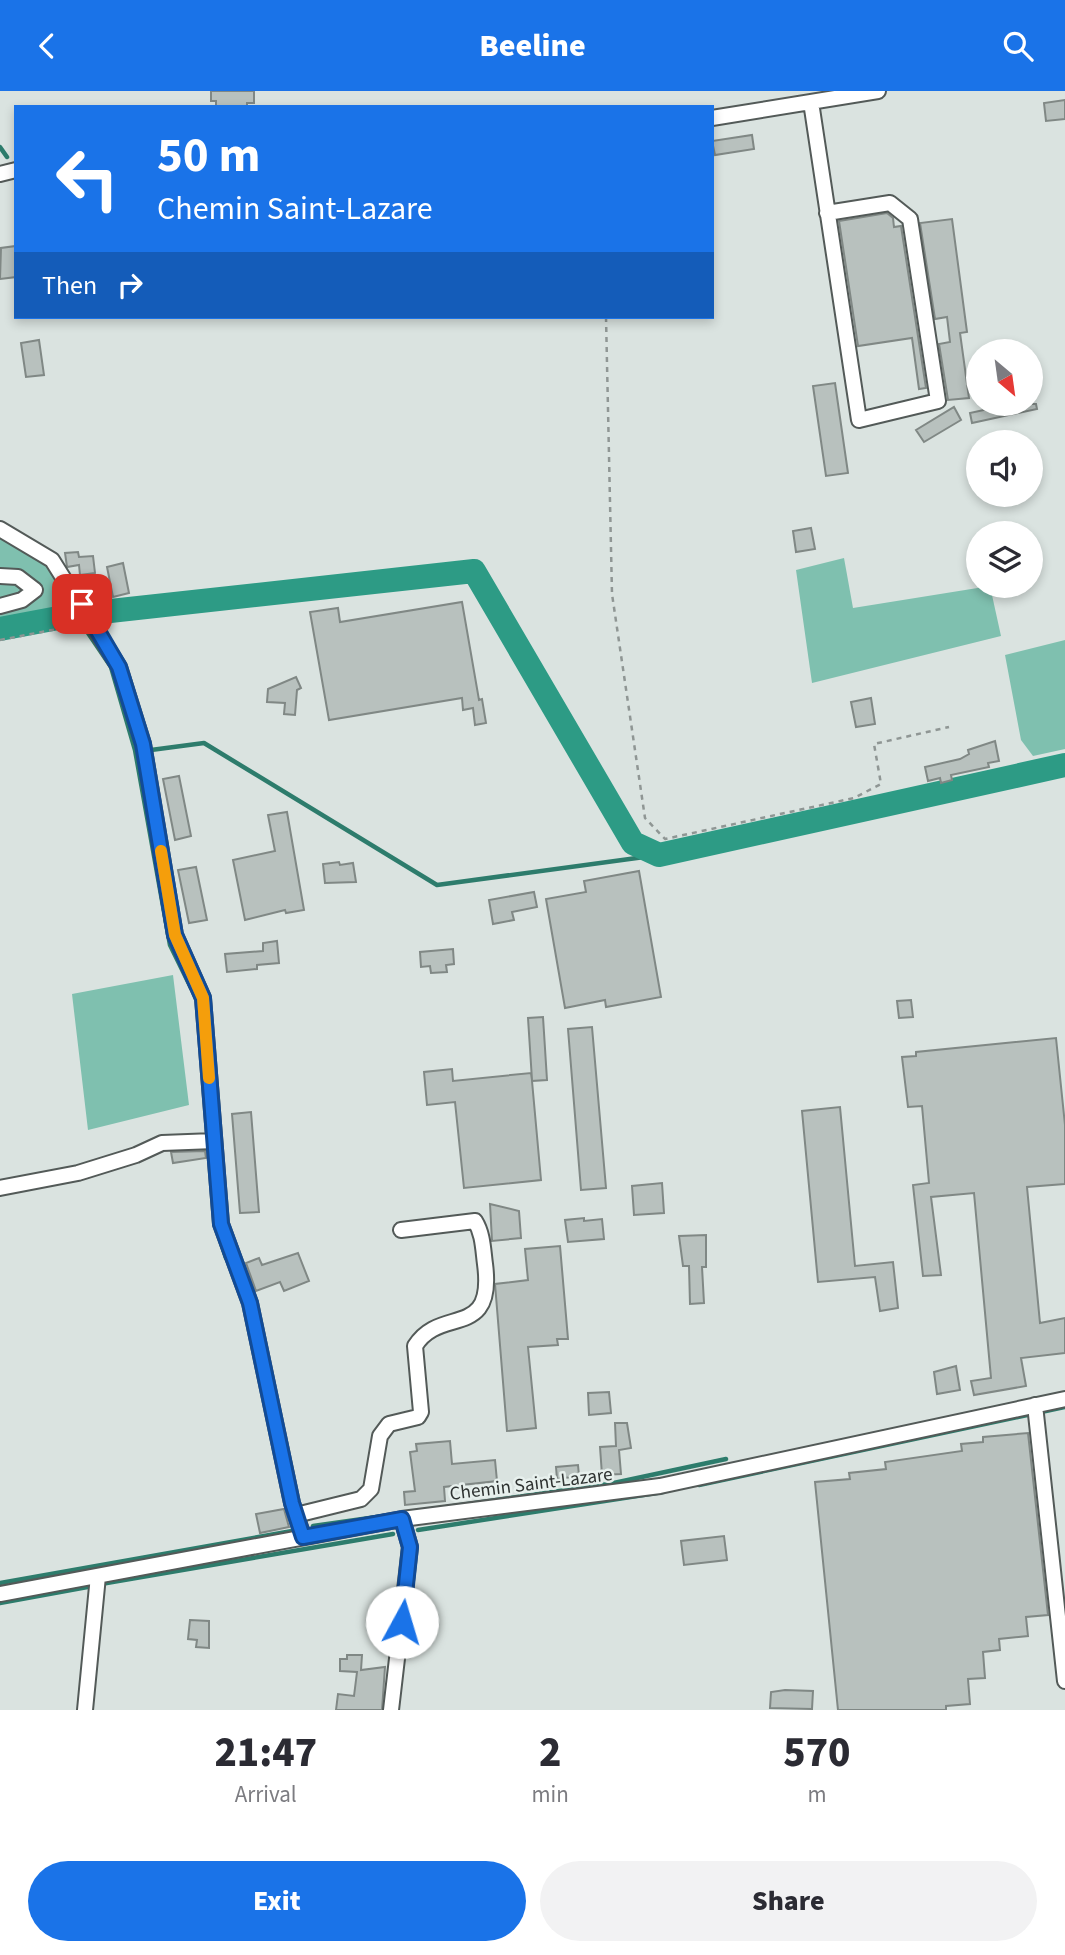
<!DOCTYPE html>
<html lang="en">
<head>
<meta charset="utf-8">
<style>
  body { margin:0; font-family:"Source Sans 3",sans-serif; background:#f2f2f3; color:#2b2b33; height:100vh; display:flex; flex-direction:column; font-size:26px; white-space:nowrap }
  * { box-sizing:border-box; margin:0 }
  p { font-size:23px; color:#7c7c81 }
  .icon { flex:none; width:38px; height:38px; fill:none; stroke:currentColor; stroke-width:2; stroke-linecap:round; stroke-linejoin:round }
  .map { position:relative; height:1619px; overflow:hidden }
  .sheet { display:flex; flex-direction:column; background:#fff; flex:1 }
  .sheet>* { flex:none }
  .guide { position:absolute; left:14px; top:14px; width:700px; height:214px; border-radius:0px; box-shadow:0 4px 10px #0003; background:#1a73e8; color:#fff; overflow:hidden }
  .needle { width:46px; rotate:151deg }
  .buttons { position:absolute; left:966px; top:248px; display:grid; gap:14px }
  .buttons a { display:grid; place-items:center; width:77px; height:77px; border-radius:50%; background:#fff; box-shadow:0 4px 10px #0003; font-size:35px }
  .pin { position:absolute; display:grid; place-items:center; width:60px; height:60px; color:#fff; margin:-30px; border-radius:14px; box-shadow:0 4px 10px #0006 }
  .me { position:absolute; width:77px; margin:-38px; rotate:6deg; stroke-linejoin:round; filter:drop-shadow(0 0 5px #0008) }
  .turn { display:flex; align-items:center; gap:24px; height:147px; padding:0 28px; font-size:32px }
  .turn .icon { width:91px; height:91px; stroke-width:2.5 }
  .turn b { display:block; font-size:49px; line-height:60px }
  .then { display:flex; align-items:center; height:66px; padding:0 28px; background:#0003; gap:14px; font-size:26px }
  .eta { display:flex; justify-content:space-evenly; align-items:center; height:119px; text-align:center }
  .eta b { font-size:42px; font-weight:800; line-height:49px }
  .button { display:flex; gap:14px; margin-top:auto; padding:14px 28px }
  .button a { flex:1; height:80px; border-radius:42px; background:#1a73e8; color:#fff; font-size:28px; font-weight:800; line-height:80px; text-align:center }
  .button a+a { background:#f2f2f3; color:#2b2b33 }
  header { display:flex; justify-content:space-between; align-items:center; height:91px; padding:0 28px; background:#1a73e8; color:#fff; font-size:32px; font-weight:800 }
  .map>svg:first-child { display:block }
  .green { fill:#7fc0af }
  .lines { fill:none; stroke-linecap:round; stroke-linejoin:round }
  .stream { stroke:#2d7c6c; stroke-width:4.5 }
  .river { stroke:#2d9b85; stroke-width:24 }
  .building { fill:#b8c1be; stroke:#808885; stroke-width:2 }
  .minor-casing { stroke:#535a58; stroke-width:18 }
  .path { stroke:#8f9694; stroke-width:2.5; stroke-dasharray:5 5; stroke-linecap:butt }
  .minor { stroke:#fff; stroke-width:14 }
  .route-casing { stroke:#114b97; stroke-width:18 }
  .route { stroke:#1a73e8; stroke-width:12 }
  .slow { stroke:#f59e0b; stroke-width:12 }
  .labels { text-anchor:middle; stroke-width:5; stroke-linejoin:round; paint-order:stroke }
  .street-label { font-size:19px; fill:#2e3231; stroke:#e7f0ed }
</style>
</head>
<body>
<header><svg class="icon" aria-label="back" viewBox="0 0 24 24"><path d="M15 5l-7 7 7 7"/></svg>Beeline<svg class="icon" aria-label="search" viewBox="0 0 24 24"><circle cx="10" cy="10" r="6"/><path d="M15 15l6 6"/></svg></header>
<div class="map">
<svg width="1065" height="1619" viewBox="0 0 1065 1619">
  <rect width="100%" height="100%" fill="#dae3e0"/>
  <path class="green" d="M0,444C42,468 53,470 71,517L0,529Z
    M844,467L853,517L990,495L1001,545L812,592L796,479Z
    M1065,549V658L1033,665L1021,649L1005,564Z
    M173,884L189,1014L88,1039L72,903Z"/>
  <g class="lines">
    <path class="stream" d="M0,56L7,66
      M88,542L111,576L135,659L170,854L191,897
      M151,659L204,652L437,794L659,764
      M216,1136L226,1167
      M699,1394L1065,1316
      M313,1435L609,1393L726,1368
      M418,1439L663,1401
      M0,1492L292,1440
      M101,1493L393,1443
      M0,1512L93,1495"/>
    <path class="river" d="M0,538L74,524L474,480L633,752L659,764L1065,674"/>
  </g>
  <path class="building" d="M211,0H254V12H247V16H216V10H211Z
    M1065,9V28L1046,30L1044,12Z
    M752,44L754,58L715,64L712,50Z
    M887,122L893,127L894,136L901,135L926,297L919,298L912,247L858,255L839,130Z
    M952,128L967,241L960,242L969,307L948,309L939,253L950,251L947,226L935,228L920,132Z
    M16,155V186L0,188L1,157Z
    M39,249L44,284L26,286L21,252Z
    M835,292L848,382L826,385L813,295Z
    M992,313H1036L1037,318L972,332L970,322L993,317Z
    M954,316L961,329L924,351L916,339Z
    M811,437L815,458L796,461L793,440Z
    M78,461L79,466L93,465L95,482L80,484L79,474L67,476L65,462Z
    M123,472L129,502L113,506L107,476Z
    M462,511L479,609L482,608L486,632L475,634L473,617L463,619L462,607L329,629L310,521L338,517L340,531Z
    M296,586L301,597L297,599L295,624L284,623L285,612L267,611L268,598Z
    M871,607L875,633L856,636L851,611Z
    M995,650L999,670L988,672L989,676L951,684L952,689L941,692L940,687L928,690L925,676L960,668L969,663L968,659Z
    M179,685L191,745L175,749L163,688Z
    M287,721L304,819L286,822L285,819L245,829L233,769L275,760L268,724Z
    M339,771L340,774L353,772L356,791L325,792L323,773Z
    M196,776L207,829L189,832L178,779Z
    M639,780L661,906L606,916L605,909L565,917L546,808L586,801L584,790Z
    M534,801L537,816L512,821L514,829L493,833L489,809Z
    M277,850L279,872L257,874V878L227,881L225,863L263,860V852Z
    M453,858L454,873L446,874L447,881L431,882L430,875L421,876L420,861Z
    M911,909L913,926L899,927L897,910Z
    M543,926L547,989L532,990L541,1089L464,1097L455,1011L427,1014L424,981L452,978L453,990L531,982L532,989L528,927Z
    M592,936L606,1097L581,1099L568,938Z
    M1056,947L1065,1034V1093L1027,1096L1040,1232L1065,1227V1262L1021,1267L1026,1295L974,1304L971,1290L991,1287L974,1102L931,1106L941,1184L923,1185L913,1094L929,1092L922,1015L908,1016L902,966L916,965V961Z
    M840,1016L855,1175L893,1171L898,1217L880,1220L875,1186L818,1191L802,1020Z
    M251,1021L259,1121L240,1122L232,1023Z
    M205,1060L206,1067L173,1072L171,1061Z
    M662,1092L664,1122L634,1124L632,1095Z
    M490,1113L519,1120L521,1147L492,1150Z
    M584,1127V1130L602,1128L604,1148L568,1151L565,1129Z
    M706,1144V1176H702L704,1212L690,1213L689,1175H683L679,1145Z
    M560,1155L568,1248H557L558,1254L528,1256L536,1337L507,1340L495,1193L528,1189L525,1158Z
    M298,1162L309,1190L284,1200L280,1191L256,1200L246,1172L259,1167L262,1174Z
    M956,1275L960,1299L937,1303L934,1281Z
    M609,1301L611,1322L589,1324L588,1302Z
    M615,1332H627L631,1357L619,1359L621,1383L602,1384L600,1356L616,1355Z
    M1028,1342L1048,1524L1026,1526L1028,1545L999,1548L1000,1559L983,1561L985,1587L968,1588L970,1613L946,1615V1619H838L815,1391L850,1388L849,1382L886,1378L885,1371L962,1360L961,1353L983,1351V1346Z
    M450,1350L452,1373L495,1369L497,1390L444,1396L445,1410L405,1414L404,1401L415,1400L410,1361L417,1360L416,1353Z
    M578,1374L579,1385L557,1388L556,1376Z
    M284,1418L289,1436L260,1442L256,1423Z
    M724,1445L727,1469L684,1474L681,1450Z
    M190,1529L209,1530V1557L196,1556L197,1549L188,1548Z
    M347,1564H362L361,1579L385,1576L382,1619H336L338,1603L354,1605L357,1581L340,1580V1568H347Z
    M785,1599L813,1600L812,1618L770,1617L771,1601Z"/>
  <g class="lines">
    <defs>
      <path id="minor" d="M811,11L859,329L938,310L910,128L890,112L827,122
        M712,27L878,0
        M0,83L16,79
        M0,438L52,469L119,576L143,653L175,844L203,907L221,1133L250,1212L292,1412L303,1445
        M0,485L18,486L35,499L22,509L0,515
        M0,1097L78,1082L136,1064L162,1052L214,1050
        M1035,1314L1065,1590
        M296,1424L361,1408L371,1398L380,1345L389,1333L418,1326L421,1321L415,1255C440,1214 495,1250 485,1173C483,1158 483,1143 475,1130L401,1139
        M0,1503L402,1428L660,1395L1065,1308
        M85,1619L98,1485
        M391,1619L410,1456L402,1428"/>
    </defs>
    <use href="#minor" class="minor-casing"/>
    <path class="path" d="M606,226L612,503L645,727L665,748L854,707L881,693L874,653L949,636
      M0,549L78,534"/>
    <use href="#minor" class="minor"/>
  </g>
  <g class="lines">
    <defs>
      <path id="route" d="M82,513L119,576L143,653L175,844L203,907L221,1133L250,1212L292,1412L303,1446L402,1428L410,1456L402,1531"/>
    </defs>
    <use href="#route" class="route-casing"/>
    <use href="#route" class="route"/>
    <path class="slow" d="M161,760L175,844L203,907L209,987"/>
  </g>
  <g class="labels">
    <g class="street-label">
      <text transform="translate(531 1392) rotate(-7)" y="7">Chemin Saint-Lazare</text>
    </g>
  </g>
</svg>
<div class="buttons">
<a><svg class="needle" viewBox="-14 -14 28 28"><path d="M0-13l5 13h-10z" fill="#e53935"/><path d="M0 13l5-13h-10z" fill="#7c7c81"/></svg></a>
<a><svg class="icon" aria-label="sound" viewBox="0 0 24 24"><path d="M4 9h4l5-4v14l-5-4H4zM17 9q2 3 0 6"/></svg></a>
<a><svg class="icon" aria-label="layers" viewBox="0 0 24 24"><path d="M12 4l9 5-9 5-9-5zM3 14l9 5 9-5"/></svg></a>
</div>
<div class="pin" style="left:82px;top:513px;background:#d93025"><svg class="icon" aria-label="arrive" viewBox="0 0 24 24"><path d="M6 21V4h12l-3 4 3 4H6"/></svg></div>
<svg class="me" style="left:402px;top:1531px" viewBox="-20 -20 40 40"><circle r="19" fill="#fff"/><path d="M0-13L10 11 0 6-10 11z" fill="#1a73e8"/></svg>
<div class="guide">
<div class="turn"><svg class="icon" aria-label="left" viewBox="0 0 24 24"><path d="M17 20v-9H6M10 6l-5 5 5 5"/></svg><div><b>50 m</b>Chemin Saint-Lazare</div></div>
<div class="then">Then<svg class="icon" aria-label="right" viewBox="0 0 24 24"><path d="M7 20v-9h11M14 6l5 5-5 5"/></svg></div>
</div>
</div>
<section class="sheet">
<div class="eta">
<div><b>21:47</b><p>Arrival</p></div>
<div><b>2</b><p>min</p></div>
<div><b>570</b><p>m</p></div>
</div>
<div class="button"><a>Exit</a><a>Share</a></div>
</section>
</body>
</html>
